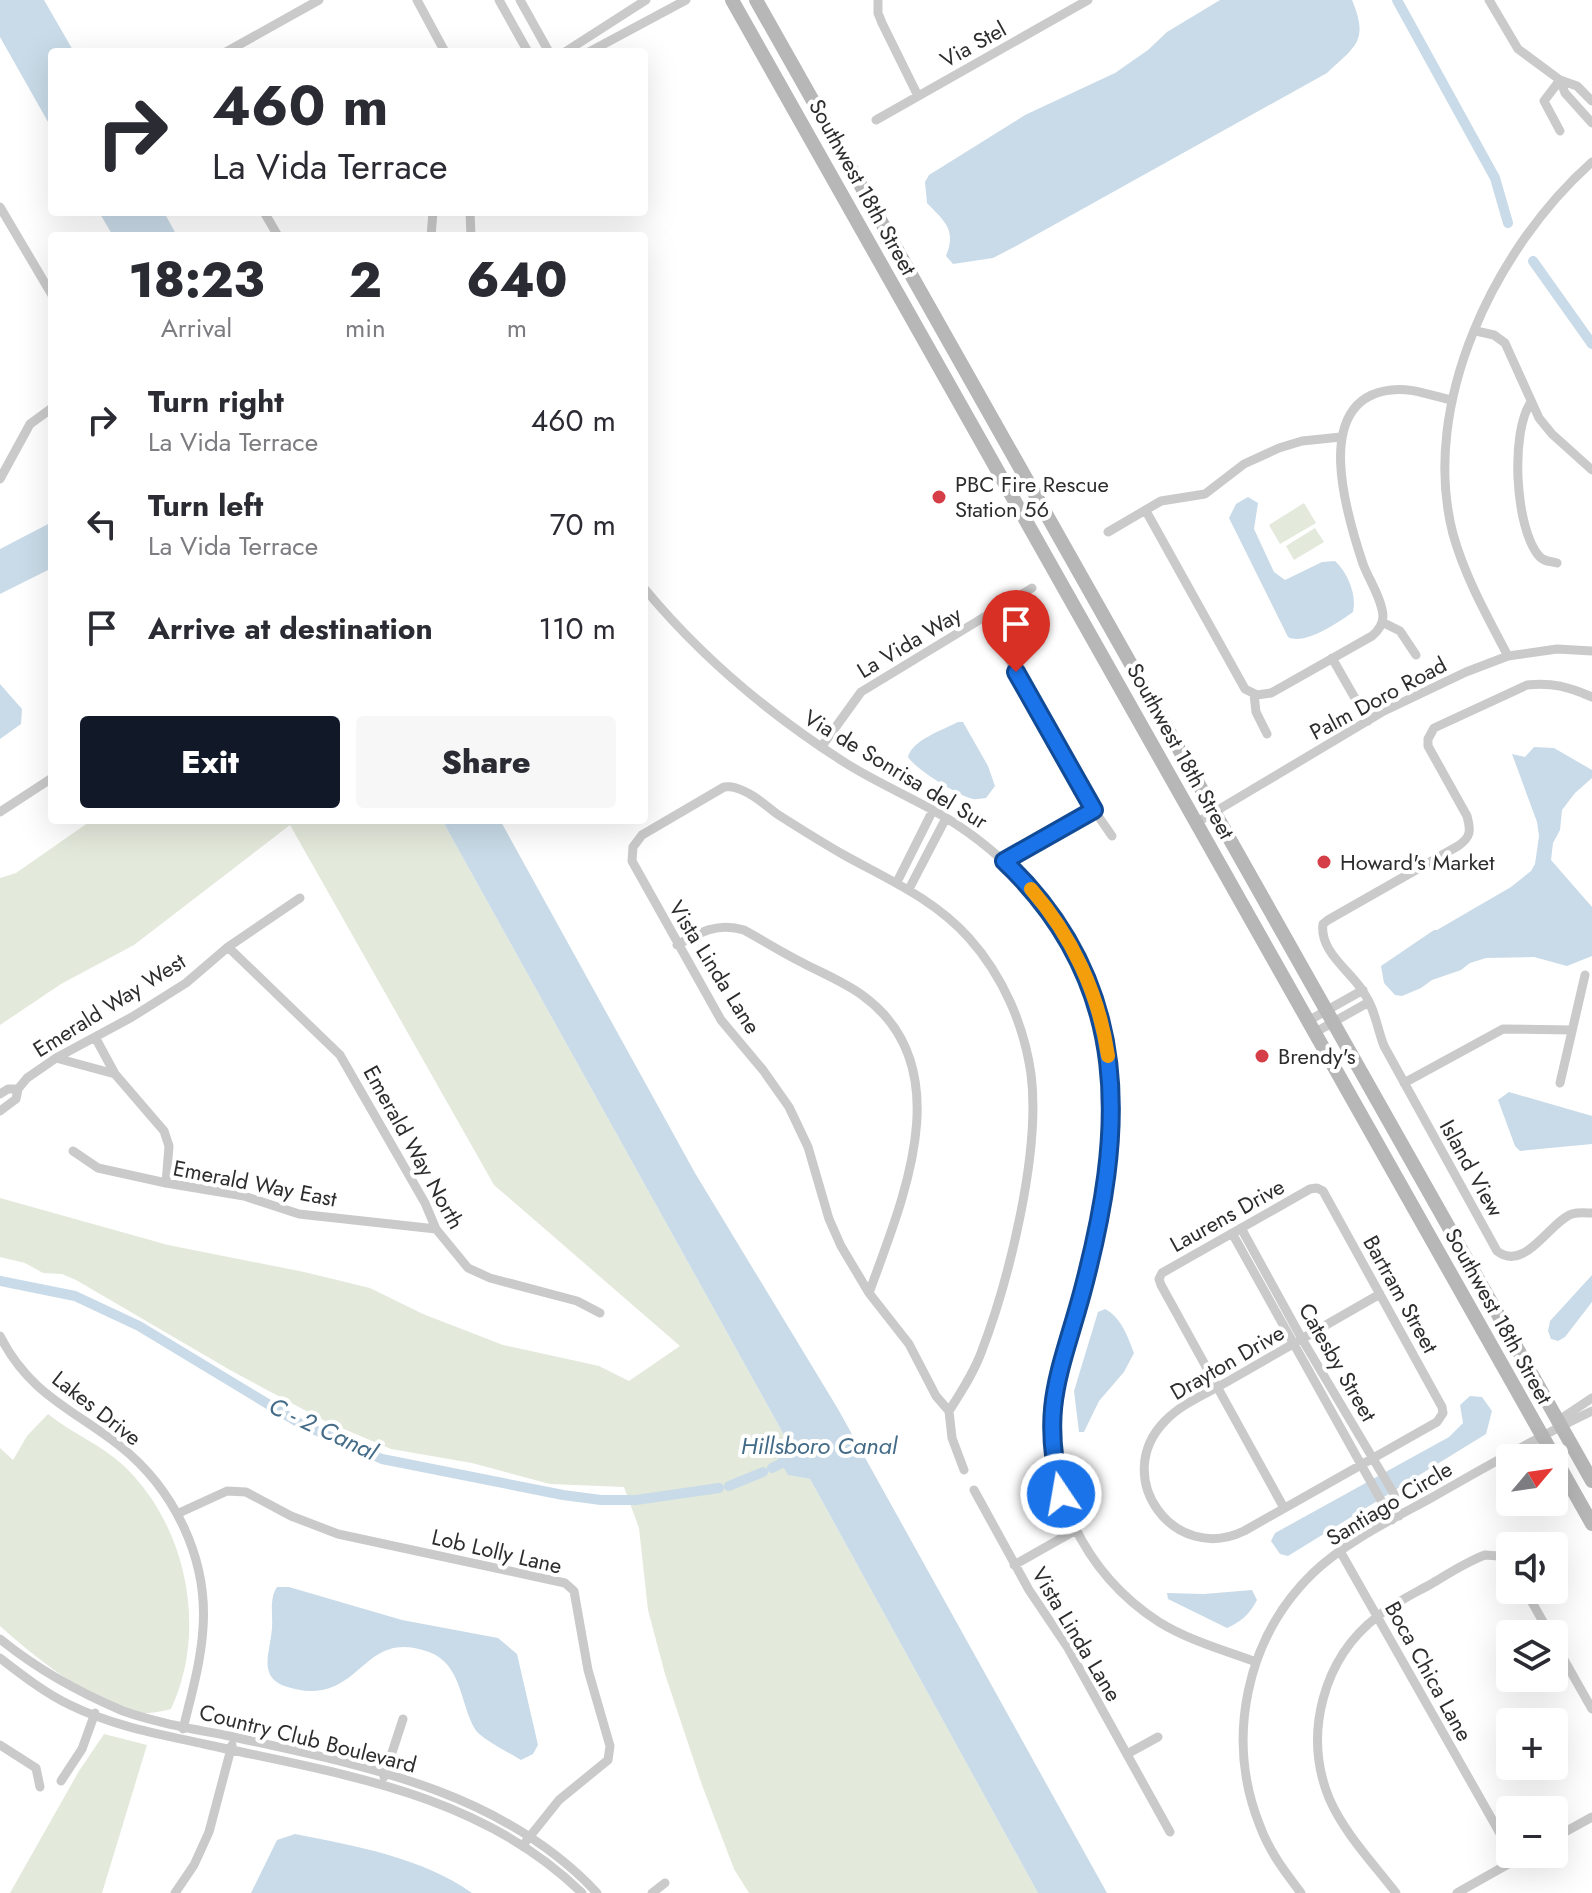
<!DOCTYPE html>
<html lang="en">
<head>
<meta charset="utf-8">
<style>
  body { margin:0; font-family:Jost,sans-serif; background:#f7f7f7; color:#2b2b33; height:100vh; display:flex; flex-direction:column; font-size:30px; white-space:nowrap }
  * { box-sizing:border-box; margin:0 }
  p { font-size:26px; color:#7c7c81 }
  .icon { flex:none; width:44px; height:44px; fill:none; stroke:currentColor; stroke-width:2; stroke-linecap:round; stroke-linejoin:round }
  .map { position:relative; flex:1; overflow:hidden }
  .drawer { position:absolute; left:48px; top:232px; width:600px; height:592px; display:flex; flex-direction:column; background:#fff; border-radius:8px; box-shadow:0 8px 32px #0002 }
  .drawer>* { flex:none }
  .hud { position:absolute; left:48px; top:48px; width:600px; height:168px; border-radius:8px; box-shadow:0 8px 32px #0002; background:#fff; color:#2b2b33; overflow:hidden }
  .needle { width:52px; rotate:61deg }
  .tools { position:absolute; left:1496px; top:1444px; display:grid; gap:16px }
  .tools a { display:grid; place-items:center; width:72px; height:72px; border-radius:8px; background:#fff; box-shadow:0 8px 32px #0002; font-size:40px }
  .pin { position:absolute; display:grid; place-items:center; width:68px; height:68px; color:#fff; margin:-82px -34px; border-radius:50% 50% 50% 0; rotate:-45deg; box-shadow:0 0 8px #0007 }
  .pin .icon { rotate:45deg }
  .me { position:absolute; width:88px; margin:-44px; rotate:348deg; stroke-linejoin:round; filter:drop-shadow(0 0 6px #0008) }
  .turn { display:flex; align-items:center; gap:28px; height:168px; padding:0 32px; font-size:36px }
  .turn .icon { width:104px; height:104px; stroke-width:2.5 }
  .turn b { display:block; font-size:56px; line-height:68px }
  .eta { display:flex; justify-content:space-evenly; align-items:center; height:136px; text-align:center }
  .eta b { font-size:48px; font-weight:800; line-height:56px }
  .cta { display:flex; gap:16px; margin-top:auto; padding:16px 32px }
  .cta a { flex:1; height:92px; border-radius:8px; background:#111827; color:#fff; font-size:32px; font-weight:800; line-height:92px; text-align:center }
  .cta a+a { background:#f7f7f7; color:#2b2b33 }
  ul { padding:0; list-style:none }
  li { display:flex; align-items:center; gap:24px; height:104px; padding:0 32px }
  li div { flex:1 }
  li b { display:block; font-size:30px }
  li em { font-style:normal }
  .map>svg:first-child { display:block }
  .green { fill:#e3e9db }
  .water { fill:#c9dbe8 }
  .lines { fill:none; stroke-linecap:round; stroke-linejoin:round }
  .canal { stroke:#c9dbe8; stroke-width:10 }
  .minor { stroke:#cacaca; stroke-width:9 }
  .secondary { stroke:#b7b7b7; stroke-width:14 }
  .route-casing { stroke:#114b97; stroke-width:20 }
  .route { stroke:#1a73e8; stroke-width:14 }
  .slow { stroke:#f59e0b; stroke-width:14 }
  .poi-dot { fill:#d53e47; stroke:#fff; stroke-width:3 }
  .labels { text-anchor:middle; stroke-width:8; stroke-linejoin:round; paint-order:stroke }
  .street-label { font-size:22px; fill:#2d2d2d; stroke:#fff }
  .poi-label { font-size:22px; fill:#2d2d2d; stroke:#fff; text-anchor:start }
  .water-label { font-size:24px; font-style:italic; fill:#436b87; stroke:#fff }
</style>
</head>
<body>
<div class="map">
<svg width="1592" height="1893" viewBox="0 0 1592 1893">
  <rect width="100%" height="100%" fill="#fff"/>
  <path class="green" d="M1304,503L1316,523L1280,544L1269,525Z
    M1315,528L1324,542L1294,560L1286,546Z
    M92,820H442L784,1435L777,1457L789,1475L810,1479L1038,1893H749L734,1869L702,1785L665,1674L648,1610L639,1528L624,1487L550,1484L472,1463L391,1449L325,1421L230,1370L76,1280L62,1274L43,1273L25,1263L0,1257V1198L168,1245L304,1272L370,1288L423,1314L503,1345L599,1366L629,1381L680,1346L494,1185L290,825L134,945L61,984L0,1025V878L16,873Z
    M48,1414C71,1433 102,1445 124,1466C187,1526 208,1630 171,1709C163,1711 154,1713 146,1713C103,1713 31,1654 0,1626V1448L13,1460L27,1436Z
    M104,1734L147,1745L102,1893H10L79,1771Z"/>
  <path class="water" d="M0,0H44L74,52H52V129L0,37Z
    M1220,0H1352C1369,41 1356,46 1327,73L1016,246L993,258L953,264L946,256C957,229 944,221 927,203L925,182L929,175L1025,115L1115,73L1148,50L1167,32Z
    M99,212H164L177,236H113Z
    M1248,497L1258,503L1254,529L1274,572L1285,580L1322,562L1335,561C1348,573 1357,595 1353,612C1339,622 1304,646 1288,637L1229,518L1236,504Z
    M52,522V568L0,594V549Z
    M0,684L22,709L21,724L0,739Z
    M958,722H963L988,766L995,786L986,798C982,798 976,800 973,799C959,796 915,769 908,757C912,740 943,730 958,722Z
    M1534,747L1554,748L1592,770V778L1575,793L1562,810L1560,830L1553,843L1551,860L1592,907V956L1567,966L1534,957L1486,958L1470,963L1461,970L1432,980L1421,988L1402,996L1395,995L1384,983L1381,966L1434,930H1437L1511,887L1531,871L1535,864L1539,836L1537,822L1512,754L1525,757Z
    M442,820H500L695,1173L838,1409L1107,1893H1038L810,1479L788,1475L777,1457L784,1435Z
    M1509,1092L1592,1116V1144L1520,1151L1515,1146L1498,1100Z
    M1592,1275V1302L1565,1337L1558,1341L1551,1339L1548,1331L1550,1321Z
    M1105,1309C1121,1317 1128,1337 1134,1353L1124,1372L1099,1401L1084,1432H1079L1074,1391L1098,1312Z
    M1470,1396L1482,1397L1492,1411L1486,1434L1288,1556L1280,1554L1271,1541L1275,1533L1449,1437L1463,1423L1460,1405Z
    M277,1587H289L402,1620L498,1638L517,1654L538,1745L533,1754L521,1760C510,1753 481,1739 475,1729C460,1704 462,1664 429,1652C366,1629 364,1692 309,1691C303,1691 297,1689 291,1688C256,1679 270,1655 272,1628C273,1614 269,1599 277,1587Z
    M1252,1590L1257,1600C1249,1615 1242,1621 1227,1628L1168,1599L1167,1593L1204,1594Z
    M295,1834C355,1846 421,1857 472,1893H251L277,1840Z"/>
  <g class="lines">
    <path class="canal" d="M1397,0L1495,178L1508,223
      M1533,261L1592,344
      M0,1281L75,1296L139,1326L301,1424L382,1459L563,1495L601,1500H636L719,1488
      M772,1468L790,1459
      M729,1486L763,1472"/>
    <path class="minor" d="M417,0L445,52
      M499,0L528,52
      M520,0L549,52
      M878,0V13L882,23L918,96
      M1489,0L1518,49L1560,80L1577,86L1592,101
      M226,52L319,0
      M565,52L646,0
      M589,52L686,0
      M1560,80L1565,93L1592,123
      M876,120L1088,0
      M1560,131L1544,101L1560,80
      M0,207L52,295
      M264,212L278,236
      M470,212L471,236
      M431,236L433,212
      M1476,331L1494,335L1505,343L1539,418L1552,434L1592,470
      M1531,402C1510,432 1515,528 1539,556C1544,562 1550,561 1557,563
      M0,479L30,424L52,408
      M1146,511L1245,689L1257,695L1271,693L1372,636C1378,631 1383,625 1383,616C1382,599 1369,580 1363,564C1347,516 1310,399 1391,390C1410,387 1432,396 1451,400
      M1108,532L1161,501L1205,494L1244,464L1279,448L1302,441L1341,437
      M644,588C701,657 769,714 844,762C872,780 902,793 931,809C1014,855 1076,929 1101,1022C1126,1110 1105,1212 1080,1298C1071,1330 1058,1360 1053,1393C1040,1482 1083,1573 1159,1622C1188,1640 1223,1650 1256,1662
      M985,617L1094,810L1112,836
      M1382,622L1400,631L1416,655
      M1508,656C1487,616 1465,577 1453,534C1419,404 1496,247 1592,162
      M1332,658L1368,721
      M1254,694L1256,712L1267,734
      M1592,697C1569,687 1552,682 1527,685L1434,728L1428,739V746L1467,816C1471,831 1471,837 1458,846L1328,920L1323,924C1319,952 1352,972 1364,993C1375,1009 1377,1028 1384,1046L1497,1251C1525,1273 1549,1222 1572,1214C1579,1212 1586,1213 1592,1213
      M822,746L861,692L1032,588
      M0,812L52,778
      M1196,823L1384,711L1466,672L1508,656L1557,649L1592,651
      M1004,861L1094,810
      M897,882L933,810
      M909,889L946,818
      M677,945C700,932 718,922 744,930C764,941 783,953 803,963C822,973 844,982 862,995C962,1067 902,1201 869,1293
      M228,947L340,1055L425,1203L436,1229L468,1268L490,1278L577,1301L600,1313
      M1308,1021L1363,990
      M1314,1033L1369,1002
      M95,1037L115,1074
      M56,1058L115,1074L164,1131L169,1146L166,1183
      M1404,1083L1503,1029L1572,1030
      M1560,1083L1585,975
      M0,1094L8,1089H18
      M0,1111L16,1099L18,1089L27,1078L56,1058L132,1017L186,983L228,947L300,898
      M73,1151L98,1168L166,1183L244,1196L299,1214L436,1229
      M1241,1228L1302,1339L1394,1494L1399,1516
      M1232,1233L1392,1520
      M0,1336C30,1395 73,1409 120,1446C174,1489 208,1558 203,1628C201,1662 191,1696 183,1729
      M949,1411C961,1392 973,1374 981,1353C1009,1280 1041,1152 1031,1074C1024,1025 1003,976 969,938C934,899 889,880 844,855C821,842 799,828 777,814C765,805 751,792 736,788C731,786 730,787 724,787L642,835L633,847L632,861L721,1020L763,1070L789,1107L808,1147L829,1219L841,1246L869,1293L909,1344L936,1396L949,1411L952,1438L964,1470
      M1556,1422L1592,1398
      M974,1490L1029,1590L1068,1648L1170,1832
      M1284,1508L1161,1285L1159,1279L1162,1273L1310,1189L1317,1188L1323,1191L1442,1407L1443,1413L1437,1422L1244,1531C1174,1565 1110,1477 1165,1421C1182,1403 1210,1392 1232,1379C1281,1351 1331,1322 1380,1294
      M179,1513L227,1491L246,1492L291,1516L338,1534L565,1583L574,1591L588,1670L610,1746L608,1760L559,1800L523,1845
      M1340,1551L1510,1851
      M1014,1565L1076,1530
      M1525,1590L1550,1634
      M0,1639C38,1670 78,1692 123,1711C157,1723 194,1729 229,1736C361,1765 501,1790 597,1893
      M1554,1642L1592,1709
      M0,1658C22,1675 45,1693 70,1705C113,1726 159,1734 204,1744C339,1774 479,1792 582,1893
      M0,1745L36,1768L40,1787
      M1127,1754L1158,1737
      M384,1777L403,1719
      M61,1781L82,1749L95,1713
      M1554,1838L1592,1817
      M175,1893L194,1865L209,1832L232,1745
      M652,1893L665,1883
      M1301,1893C1285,1872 1269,1851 1260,1826C1225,1739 1246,1638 1313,1573C1347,1541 1391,1520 1431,1498C1484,1468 1537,1437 1592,1411
      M1396,1893C1373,1863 1344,1833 1329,1798C1303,1734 1323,1658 1378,1616C1394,1603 1413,1594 1431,1584C1448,1574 1466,1562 1485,1555L1499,1556L1510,1564
      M1457,1893L1526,1854"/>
    <path class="secondary" d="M732,0L1592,1524
      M756,0L1592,1481"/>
  </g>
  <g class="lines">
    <defs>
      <path id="route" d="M1016,672L1094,810L1004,861C1135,985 1125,1132 1082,1293C1060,1374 1040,1407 1061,1494"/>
    </defs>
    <use href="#route" class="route-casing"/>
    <use href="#route" class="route"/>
    <path class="slow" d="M1031,889C1072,936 1099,994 1108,1056"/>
  </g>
  <g class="poi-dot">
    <circle cx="939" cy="497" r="8"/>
    <circle cx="1324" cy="862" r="8"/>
    <circle cx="1262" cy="1056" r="8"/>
  </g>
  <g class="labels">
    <g class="street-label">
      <text transform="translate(973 44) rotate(-29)" y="8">Via Stel</text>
      <text transform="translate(863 187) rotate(61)" y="8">Southwest 18th Street</text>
      <text transform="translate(909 642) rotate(-31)" y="8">La Vida Way</text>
      <text transform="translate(1378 698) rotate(-28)" y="8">Palm Doro Road</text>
      <text transform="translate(1181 751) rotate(61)" y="8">Southwest 18th Street</text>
      <text transform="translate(896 769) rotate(31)" y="8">Via de Sonrisa del Sur</text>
      <text transform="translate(715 967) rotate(58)" y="8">Vista Linda Lane</text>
      <text transform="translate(109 1005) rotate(-32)" y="8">Emerald Way West</text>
      <text transform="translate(414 1147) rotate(61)" y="8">Emerald Way North</text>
      <text transform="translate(1472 1168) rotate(61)" y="8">Island View</text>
      <text transform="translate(255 1183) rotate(11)" y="8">Emerald Way East</text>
      <text transform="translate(1227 1215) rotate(-29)" y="8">Laurens Drive</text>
      <text transform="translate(1401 1294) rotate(61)" y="8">Bartram Street</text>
      <text transform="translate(1499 1316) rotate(61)" y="8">Southwest 18th Street</text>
      <text transform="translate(1227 1362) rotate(-30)" y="8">Drayton Drive</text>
      <text transform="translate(1338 1362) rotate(60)" y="8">Catesby Street</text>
      <text transform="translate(97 1408) rotate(38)" y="8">Lakes Drive</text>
      <text transform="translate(1389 1503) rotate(-31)" y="8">Santiago Circle</text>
      <text transform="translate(497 1551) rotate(13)" y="8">Lob Lolly Lane</text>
      <text transform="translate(1077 1634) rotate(59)" y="8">Vista Linda Lane</text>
      <text transform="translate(1429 1671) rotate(61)" y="8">Boca Chica Lane</text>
      <text transform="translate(308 1738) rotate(14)" y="8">Country Club Boulevard</text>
    </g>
    <g class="poi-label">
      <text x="955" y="492">PBC Fire Rescue<tspan x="955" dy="25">Station 56</tspan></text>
      <text x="1340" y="870">Howard's Market</text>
      <text x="1278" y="1064">Brendy's</text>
    </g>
    <g class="water-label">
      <text transform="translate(323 1429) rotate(25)" y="8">C - 2 Canal</text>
      <text x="819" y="1454">Hillsboro Canal</text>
    </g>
  </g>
</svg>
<div class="tools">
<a><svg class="needle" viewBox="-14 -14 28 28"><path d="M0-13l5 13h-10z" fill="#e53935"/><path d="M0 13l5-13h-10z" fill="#7c7c81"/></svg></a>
<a><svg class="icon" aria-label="sound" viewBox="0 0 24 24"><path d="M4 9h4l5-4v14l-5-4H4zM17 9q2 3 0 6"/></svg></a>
<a><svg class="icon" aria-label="layers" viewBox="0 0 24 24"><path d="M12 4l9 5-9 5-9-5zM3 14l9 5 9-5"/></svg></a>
<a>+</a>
<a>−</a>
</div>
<div class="pin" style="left:1016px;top:672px;background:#d93025"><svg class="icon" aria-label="arrive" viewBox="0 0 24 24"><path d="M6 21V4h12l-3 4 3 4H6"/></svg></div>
<svg class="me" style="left:1061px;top:1494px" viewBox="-20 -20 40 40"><circle r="17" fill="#1a73e8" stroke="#fff" stroke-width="3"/><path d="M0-11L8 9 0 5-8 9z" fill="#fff"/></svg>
<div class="hud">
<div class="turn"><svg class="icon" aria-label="right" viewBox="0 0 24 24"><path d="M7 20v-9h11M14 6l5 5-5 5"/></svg><div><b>460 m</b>La Vida Terrace</div></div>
</div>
<section class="drawer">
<div class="eta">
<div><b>18:23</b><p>Arrival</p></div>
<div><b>2</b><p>min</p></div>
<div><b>640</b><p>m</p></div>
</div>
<ul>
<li><svg class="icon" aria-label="right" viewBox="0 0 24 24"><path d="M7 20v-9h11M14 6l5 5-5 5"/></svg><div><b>Turn right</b><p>La Vida Terrace</p></div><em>460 m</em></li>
<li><svg class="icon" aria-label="left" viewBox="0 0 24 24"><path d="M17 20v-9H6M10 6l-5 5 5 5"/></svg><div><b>Turn left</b><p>La Vida Terrace</p></div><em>70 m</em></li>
<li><svg class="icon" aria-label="arrive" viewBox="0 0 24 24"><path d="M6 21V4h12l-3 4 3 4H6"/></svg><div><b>Arrive at destination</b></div><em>110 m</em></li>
</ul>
<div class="cta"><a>Exit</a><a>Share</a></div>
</section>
</div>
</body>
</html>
